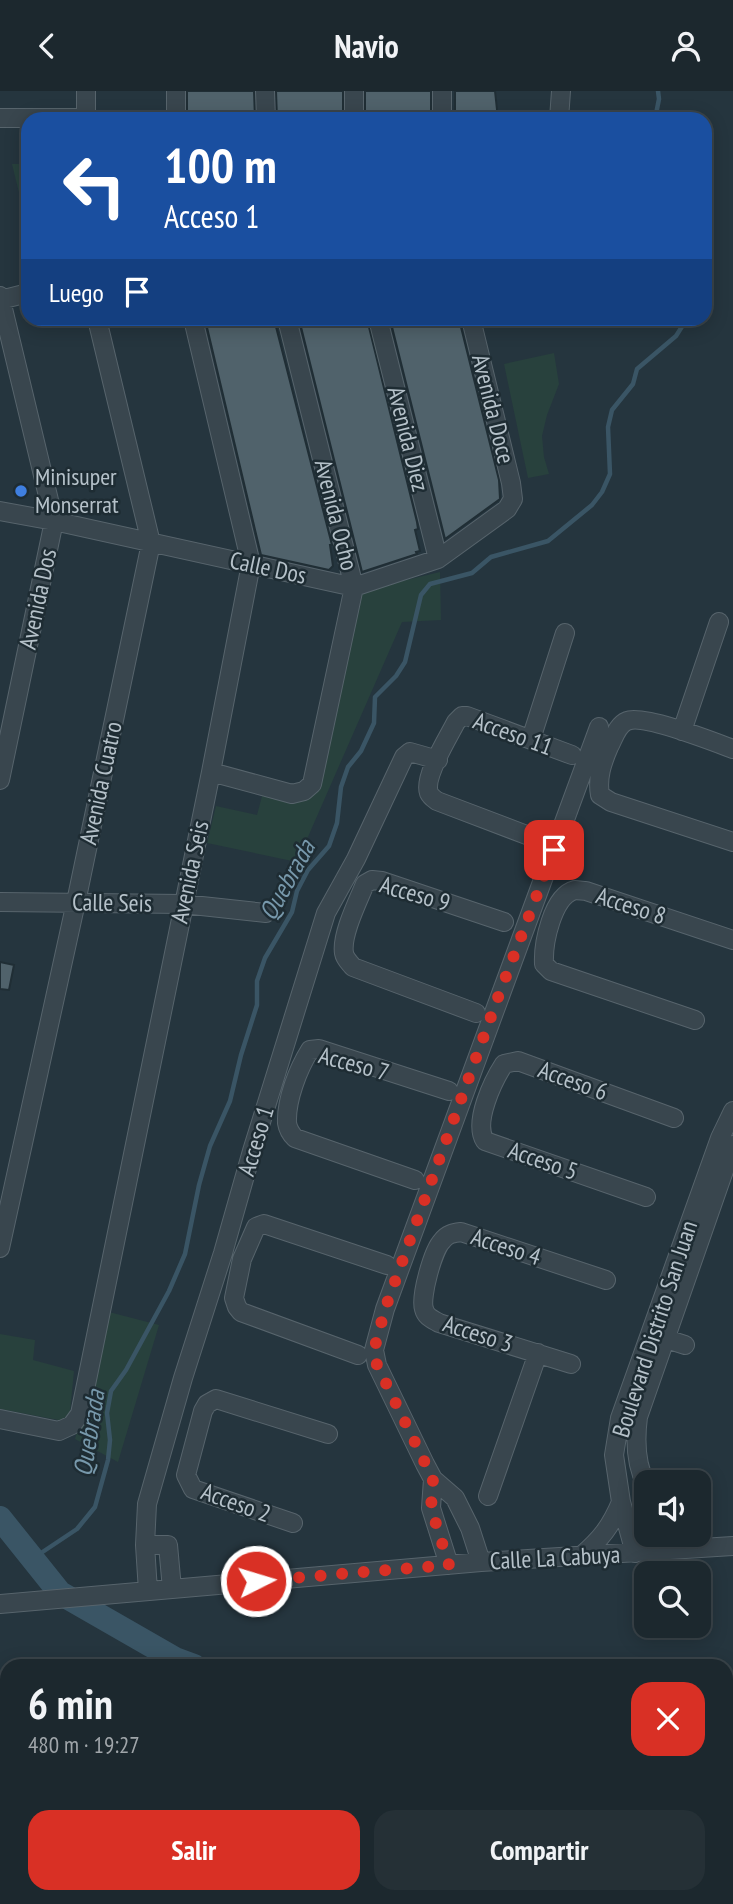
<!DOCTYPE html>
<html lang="es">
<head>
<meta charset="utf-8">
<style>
  body { margin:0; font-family:"PT Sans Narrow",sans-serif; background:#253036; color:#f1f3f6; height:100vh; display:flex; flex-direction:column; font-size:26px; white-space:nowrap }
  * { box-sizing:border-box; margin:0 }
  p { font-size:23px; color:#a0a6aa }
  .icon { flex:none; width:38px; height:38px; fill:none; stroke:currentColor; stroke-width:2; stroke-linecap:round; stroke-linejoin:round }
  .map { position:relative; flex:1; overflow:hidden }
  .sheet { position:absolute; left:0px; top:1568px; width:733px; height:245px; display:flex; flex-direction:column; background:#1c282e; border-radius:21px 21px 0 0; box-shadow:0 4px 18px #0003,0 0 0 2px #3a444a }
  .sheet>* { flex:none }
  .banner { position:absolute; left:21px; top:21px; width:691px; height:214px; border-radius:21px; box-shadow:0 4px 18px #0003,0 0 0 2px #3a444a; background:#1a4fa0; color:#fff; overflow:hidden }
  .fabs { position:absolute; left:634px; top:1379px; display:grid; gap:14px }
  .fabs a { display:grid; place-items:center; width:77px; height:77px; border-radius:14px; background:#1c282e; box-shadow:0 4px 18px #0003,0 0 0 2px #3a444a; font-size:35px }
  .pin { position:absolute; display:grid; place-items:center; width:60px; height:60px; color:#fff; margin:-30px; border-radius:14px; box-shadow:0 4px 10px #0006 }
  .me { position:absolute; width:77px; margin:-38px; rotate:85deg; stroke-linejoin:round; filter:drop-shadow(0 0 5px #0008) }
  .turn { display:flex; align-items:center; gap:24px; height:147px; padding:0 28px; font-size:32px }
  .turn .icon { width:91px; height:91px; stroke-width:2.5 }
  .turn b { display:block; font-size:49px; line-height:60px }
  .then { display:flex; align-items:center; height:66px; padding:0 28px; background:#0003; gap:14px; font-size:26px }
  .round { display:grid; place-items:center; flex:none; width:74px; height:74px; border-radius:21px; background:#253036 }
  .summary { display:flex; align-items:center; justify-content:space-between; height:119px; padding:0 28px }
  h1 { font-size:42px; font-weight:800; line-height:52px }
  .action { display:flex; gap:14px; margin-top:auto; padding:14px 28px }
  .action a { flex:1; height:80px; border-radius:21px; background:#d93025; color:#fff; font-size:28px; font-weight:800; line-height:80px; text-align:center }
  .action a+a { background:#253036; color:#f1f3f6 }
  header { display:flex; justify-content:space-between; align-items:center; height:91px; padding:0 28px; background:#1c282e; font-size:32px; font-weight:800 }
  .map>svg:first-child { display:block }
  .green { fill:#28413d }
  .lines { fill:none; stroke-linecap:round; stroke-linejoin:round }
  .stream { stroke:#3a5565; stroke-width:4.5 }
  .river { stroke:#3a5565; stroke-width:24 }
  .building { fill:#50626b; stroke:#202e35; stroke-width:2 }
  .minor-casing { stroke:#57646c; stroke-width:20 }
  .minor { stroke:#39464e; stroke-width:18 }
  .route { stroke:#d93025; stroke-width:12; stroke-dasharray:0 21.6 }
  .shop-dot { fill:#3f7fe0; stroke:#1e2c33; stroke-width:2.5 }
  .labels { text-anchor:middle; stroke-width:5; stroke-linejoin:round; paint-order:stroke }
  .street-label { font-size:24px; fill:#b5c1c9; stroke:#1e2c33 }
  .poi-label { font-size:24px; fill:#b5c1c9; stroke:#1e2c33; text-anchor:start }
  .water-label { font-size:26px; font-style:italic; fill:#7798ab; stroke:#1e2c33 }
</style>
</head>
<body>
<header><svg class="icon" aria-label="back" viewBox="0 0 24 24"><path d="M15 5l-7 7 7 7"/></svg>Navio<svg class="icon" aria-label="person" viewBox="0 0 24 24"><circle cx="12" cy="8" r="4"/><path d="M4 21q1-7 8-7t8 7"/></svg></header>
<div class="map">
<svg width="733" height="1813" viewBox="0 0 733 1813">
  <rect width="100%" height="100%" fill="#25353e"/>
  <path class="green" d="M12,73H28V138Z
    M554,262L559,293L547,324L542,345L544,366L549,383L528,387L504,273Z
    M440,481L441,529L402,531L297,771L207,752L216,715L257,724L262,705C276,707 302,717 312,705L360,500Z
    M109,1221L159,1234L118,1371L75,1348Z
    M0,1243L35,1249L33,1269L74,1280L69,1331L0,1318Z"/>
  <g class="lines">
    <path class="stream" d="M655,28L659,8L658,0
      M32,1468L77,1438L95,1416L108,1369L110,1349L107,1322L111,1300L126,1279L169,1200L185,1163L199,1094L210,1055L230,1010L241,964L257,914V890L265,867L292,821L297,800L308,779L329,755L337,732L341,696L348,676L361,660L374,632L375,606L396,585L405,571L421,504L430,493L472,482L491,466L548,450L592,414L602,401L610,383L608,336L612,319L633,293L637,278L676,245L683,234L684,228"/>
    <path class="river" d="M0,1427L60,1502L175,1568L194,1575
      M622,1806L627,1813"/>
  </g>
  <path class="building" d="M187,0H254L255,28H187Z
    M276,0H343V28H277Z
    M365,0H431V28H365Z
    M455,0H495L498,28H455Z
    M205,228H274L332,454H330L333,475L329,479L261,464Z
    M299,228H367L417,431L418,438L415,439L420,460L416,461L417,463L362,481Z
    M390,228H459L499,389L500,408L445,448Z
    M0,871L14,874L9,899L0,898Z"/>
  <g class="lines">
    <defs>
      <path id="minor" d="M86,0V28
        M176,0V28
        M265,0L266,28
        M0,27H86
        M354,28V0
        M442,28V0
        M559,28L561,0
        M0,205L54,430L0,689
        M0,209L28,202
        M378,228L438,468
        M0,420L54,430L354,496L438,468L507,418L513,408L511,392L471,228
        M682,640L719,531
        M531,648L565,542
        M733,658C714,651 643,623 627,630C617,634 614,647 609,656C602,672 597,687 600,704L611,711L733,751
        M211,681L292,703L304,700L312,693L354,496L287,228
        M537,748L437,710C433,707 431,706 429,702C423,686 448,647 456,631L462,625H467L572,664
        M0,811L183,813L266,822
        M476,922L353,876C349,871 345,868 344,862C341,844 358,810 365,793L372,789L382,790L504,831
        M695,929L551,880L544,873C543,853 552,805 575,799C578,799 584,800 586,800L733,849
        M415,1089L295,1047C291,1043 288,1038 287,1032C286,1009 298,978 310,959L319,958L449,1000
        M646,1106L485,1050C473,1031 493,990 504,973L518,970L674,1027
        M0,1157L76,811L151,452L97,228
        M654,1244L685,1254
        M358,1264L241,1221L237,1216L234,1207L242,1168L256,1136L264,1133L387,1174
        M571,1273L439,1232C432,1228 426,1226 424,1218C420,1206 433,1159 442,1150C447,1143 453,1142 461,1141L606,1189
        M0,1328L59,1340L72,1334L80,1323L211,681L251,473L193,228
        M433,1388L431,1417L449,1474
        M646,1393C635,1372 635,1349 638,1326L733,1054
        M488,1405L538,1262
        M293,1432L193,1398L186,1384L203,1320L207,1313L216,1308L328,1343
        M145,1454H168L172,1498
        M635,1462L621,1411L614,1364L620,1327L720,1047L733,1020
        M581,1465C601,1448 611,1435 621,1411
        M481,1471L470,1437L455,1407L433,1388L425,1373L377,1274L374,1259L385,1218L599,636
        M148,1500L145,1454L147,1413L183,1287L223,1162L252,1060L326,822L356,768L404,666L410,661L438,669
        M0,1513L481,1471L733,1455
        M0,1694L7,1696"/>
    </defs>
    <use href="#minor" class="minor-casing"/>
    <use href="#minor" class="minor"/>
  </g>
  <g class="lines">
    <path class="route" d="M256,1490L449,1474L431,1417L433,1388L377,1274L374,1259L385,1218L497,909L554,759"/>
  </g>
  <circle class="shop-dot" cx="21" cy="400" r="7"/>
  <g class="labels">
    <g class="street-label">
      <text transform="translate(493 318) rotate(76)" y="8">Avenida Doce</text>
      <text transform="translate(408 348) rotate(76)" y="8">Avenida Diez</text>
      <text transform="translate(336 424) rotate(76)" y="8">Avenida Ocho</text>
      <text transform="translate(268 477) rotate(12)" y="8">Calle Dos</text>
      <text transform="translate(38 508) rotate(-78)" y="8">Avenida Dos</text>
      <text transform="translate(513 643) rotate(20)" y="8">Acceso 11</text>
      <text transform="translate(101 692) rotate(-78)" y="8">Avenida Cuatro</text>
      <text transform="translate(190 781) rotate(-78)" y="8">Avenida Seis</text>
      <text transform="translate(415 803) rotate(16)" y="8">Acceso 9</text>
      <text transform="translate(112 812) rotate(1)" y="8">Calle Seis</text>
      <text transform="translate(631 815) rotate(18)" y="8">Acceso 8</text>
      <text transform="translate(354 973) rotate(15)" y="8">Acceso 7</text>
      <text transform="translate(573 990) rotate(20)" y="8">Acceso 6</text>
      <text transform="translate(256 1050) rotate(-73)" y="8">Acceso 1</text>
      <text transform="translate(543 1070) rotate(19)" y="8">Acceso 5</text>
      <text transform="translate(506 1156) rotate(18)" y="8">Acceso 4</text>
      <text transform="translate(655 1238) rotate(-72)" y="8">Boulevard Distrito San Juan</text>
      <text transform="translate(478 1243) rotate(18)" y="8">Acceso 3</text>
      <text transform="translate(236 1412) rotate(20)" y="8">Acceso 2</text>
      <text transform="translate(555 1467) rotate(-3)" y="8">Calle La Cabuya</text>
    </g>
    <g class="poi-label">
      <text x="35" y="394">Minisuper<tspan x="35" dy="28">Monserrat</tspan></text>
    </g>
    <g class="water-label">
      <text transform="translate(287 789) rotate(-61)" y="9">Quebrada</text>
      <text transform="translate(89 1342) rotate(-81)" y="9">Quebrada</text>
    </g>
  </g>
</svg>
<div class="fabs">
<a><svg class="icon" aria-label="sound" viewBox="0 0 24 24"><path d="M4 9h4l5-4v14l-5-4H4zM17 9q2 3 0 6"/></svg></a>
<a><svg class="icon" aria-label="search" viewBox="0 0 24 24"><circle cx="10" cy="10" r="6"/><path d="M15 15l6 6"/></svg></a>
</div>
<div class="pin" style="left:554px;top:759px;background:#d93025"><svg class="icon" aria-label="arrive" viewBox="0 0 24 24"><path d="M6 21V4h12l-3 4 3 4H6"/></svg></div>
<svg class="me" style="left:256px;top:1490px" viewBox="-20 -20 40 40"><circle r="17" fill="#d93025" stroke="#fff" stroke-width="3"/><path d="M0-11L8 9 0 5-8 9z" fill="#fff"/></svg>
<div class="banner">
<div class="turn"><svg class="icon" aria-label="left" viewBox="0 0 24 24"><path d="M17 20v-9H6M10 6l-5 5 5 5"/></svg><div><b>100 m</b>Acceso 1</div></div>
<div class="then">Luego<svg class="icon" aria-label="arrive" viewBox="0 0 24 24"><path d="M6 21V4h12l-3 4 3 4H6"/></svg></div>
</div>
<section class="sheet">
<div class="summary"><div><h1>6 min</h1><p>480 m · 19:27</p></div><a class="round" style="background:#d93025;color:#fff"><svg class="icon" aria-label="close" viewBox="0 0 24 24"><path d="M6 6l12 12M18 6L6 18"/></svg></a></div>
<div class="action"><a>Salir</a><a>Compartir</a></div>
</section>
</div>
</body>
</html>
